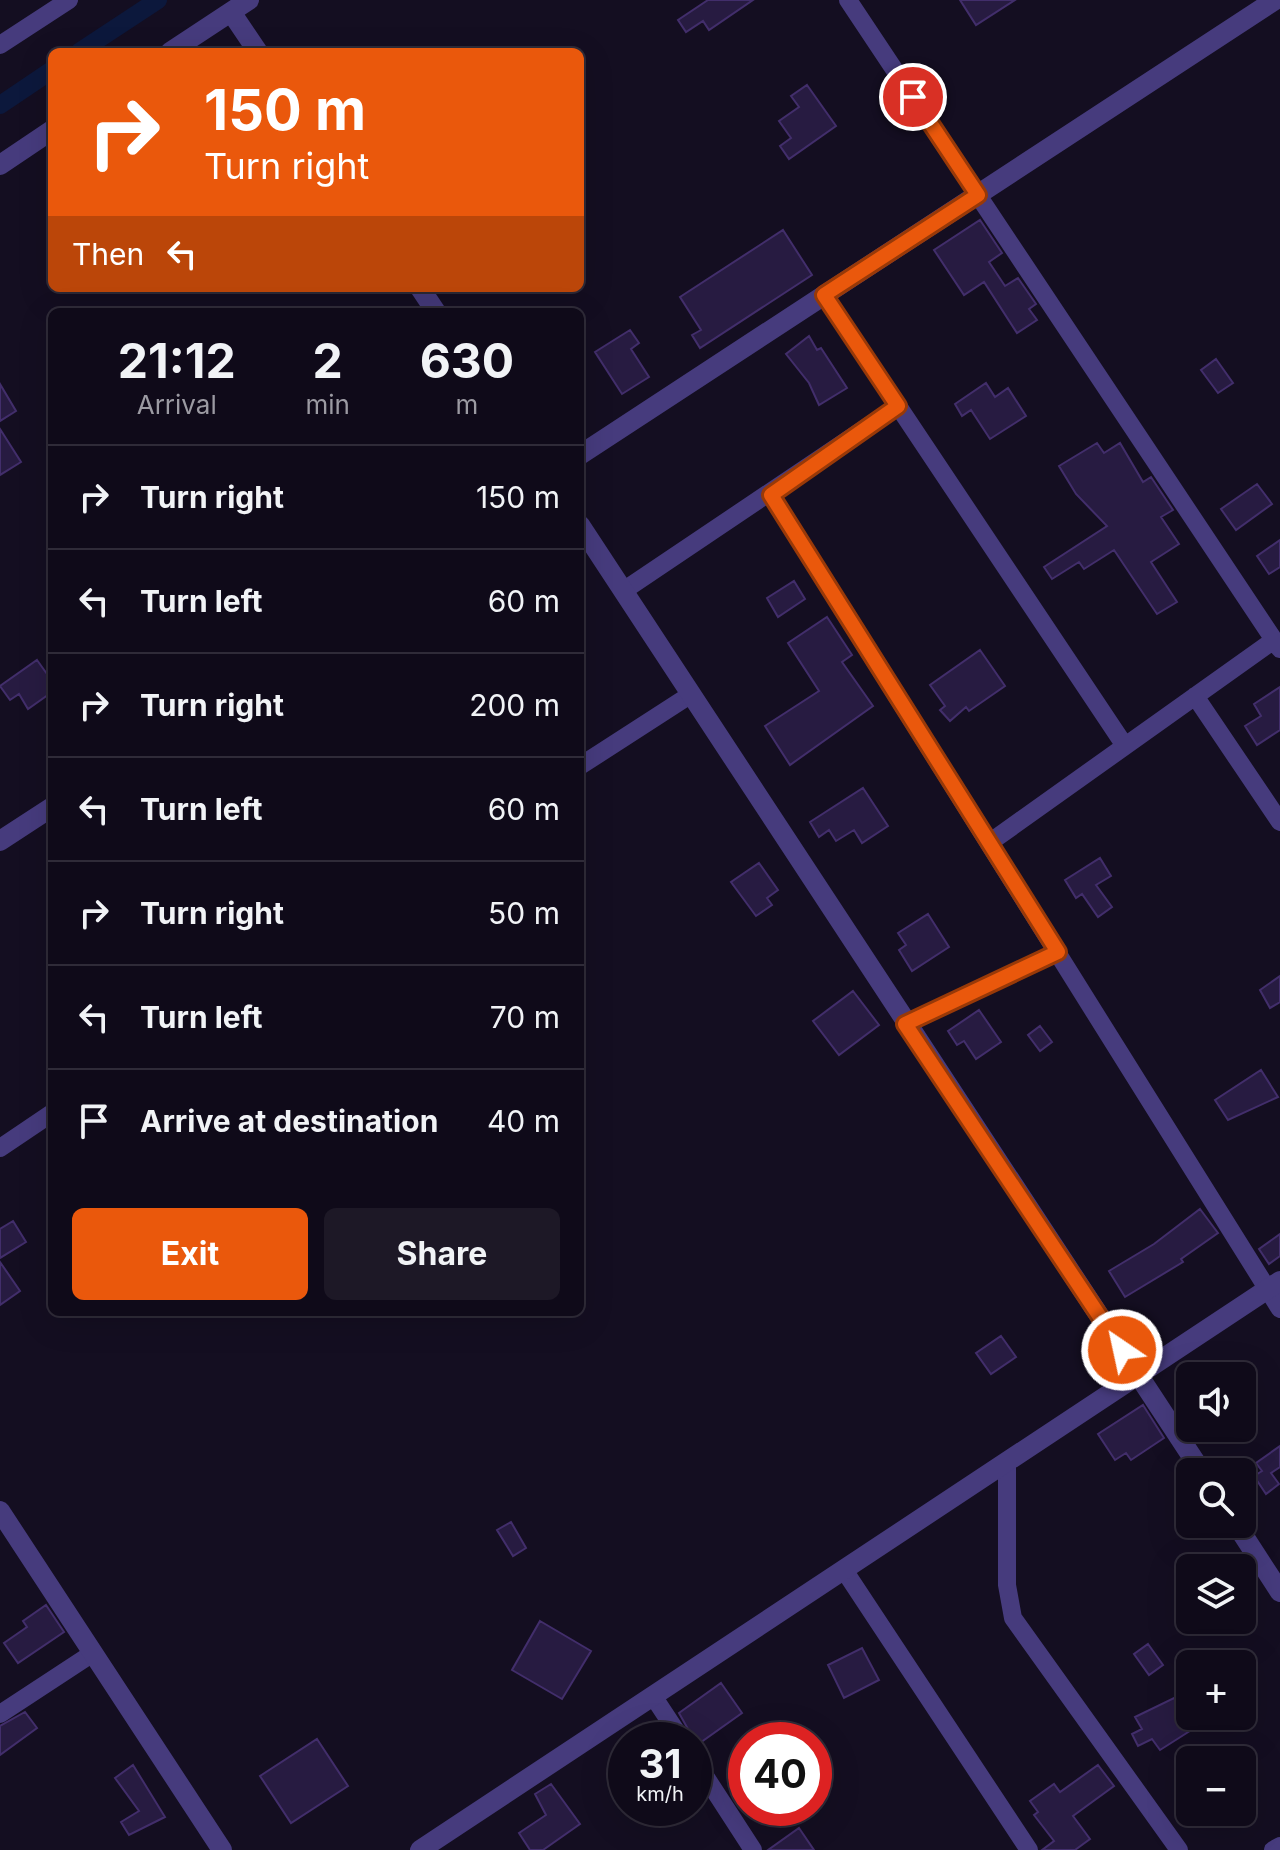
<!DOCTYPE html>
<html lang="en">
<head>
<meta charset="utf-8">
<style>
  body { margin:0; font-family:Inter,sans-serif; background:#1d1826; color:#f1f3f6; height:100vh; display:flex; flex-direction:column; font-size:30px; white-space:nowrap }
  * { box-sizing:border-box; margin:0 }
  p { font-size:26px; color:#9b9aa2 }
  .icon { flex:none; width:44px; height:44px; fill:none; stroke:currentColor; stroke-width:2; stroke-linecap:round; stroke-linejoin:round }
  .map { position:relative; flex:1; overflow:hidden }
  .details { position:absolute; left:48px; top:308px; width:536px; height:1008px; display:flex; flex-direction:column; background:#0f0a19; border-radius:12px; box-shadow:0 8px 32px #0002,0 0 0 2px #2f2b38 }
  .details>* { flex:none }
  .guide { position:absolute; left:48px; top:48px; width:536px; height:244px; border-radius:12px; box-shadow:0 8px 32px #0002,0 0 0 2px #2f2b38; background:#ea580c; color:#fff; overflow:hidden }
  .buttons { position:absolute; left:1176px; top:1362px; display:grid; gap:16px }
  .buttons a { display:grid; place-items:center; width:80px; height:80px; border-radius:12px; background:#0f0a19; box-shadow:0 8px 32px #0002,0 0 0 2px #2f2b38; font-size:40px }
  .speed { position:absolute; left:608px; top:1722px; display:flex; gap:16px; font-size:40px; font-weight:700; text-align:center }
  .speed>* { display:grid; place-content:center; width:104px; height:104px; border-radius:50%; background:#0f0a19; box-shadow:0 8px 32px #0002,0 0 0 2px #2f2b38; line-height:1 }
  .speed small { font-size:20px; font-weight:400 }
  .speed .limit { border:12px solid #d22; background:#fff; color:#111 }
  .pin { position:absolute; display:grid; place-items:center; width:68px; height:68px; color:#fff; margin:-34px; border:4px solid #fff; border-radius:50%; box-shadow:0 2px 8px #0007 }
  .me { position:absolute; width:88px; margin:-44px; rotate:326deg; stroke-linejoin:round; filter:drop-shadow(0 0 6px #0008) }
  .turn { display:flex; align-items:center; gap:28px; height:168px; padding:0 24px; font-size:36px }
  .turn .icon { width:104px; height:104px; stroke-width:2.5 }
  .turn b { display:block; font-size:56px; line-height:68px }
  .then { display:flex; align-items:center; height:76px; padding:0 24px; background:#0003; gap:16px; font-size:30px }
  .eta { display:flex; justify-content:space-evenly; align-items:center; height:136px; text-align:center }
  .eta b { font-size:48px; font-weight:700; line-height:56px }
  .cta { display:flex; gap:16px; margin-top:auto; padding:16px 24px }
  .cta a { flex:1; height:92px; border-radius:12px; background:#ea580c; color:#fff; font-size:32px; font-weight:700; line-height:92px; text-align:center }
  .cta a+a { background:#1d1826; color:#f1f3f6 }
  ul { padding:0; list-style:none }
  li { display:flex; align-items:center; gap:24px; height:104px; padding:0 24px; border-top:2px solid #2f2b38 }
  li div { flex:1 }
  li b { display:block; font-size:30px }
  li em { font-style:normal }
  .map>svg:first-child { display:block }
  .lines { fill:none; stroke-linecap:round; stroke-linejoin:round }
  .canal { stroke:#0c183c; stroke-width:18 }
  .building { fill:#271b41; stroke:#422e6b; stroke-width:2 }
  .minor { stroke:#463b7d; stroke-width:18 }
  .tertiary { stroke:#463b7d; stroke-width:20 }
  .route-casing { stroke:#983908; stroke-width:20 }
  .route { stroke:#ea580c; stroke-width:14 }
</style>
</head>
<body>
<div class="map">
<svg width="1280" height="1850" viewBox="0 0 1280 1850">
  <rect width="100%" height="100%" fill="#140e21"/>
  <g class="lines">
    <path class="canal" d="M79,52L158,0
      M0,105L52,70"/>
  </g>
  <path class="building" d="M708,0H753L709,30L703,21L686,32L678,20Z
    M960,0H1015L976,25Z
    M807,85L836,126L789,159L780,146L791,138L779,121L799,107L791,96Z
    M980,220L1002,253L989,262L1005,286L1018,278L1036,304L1029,309L1037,320L1017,333L984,282L964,295L934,250Z
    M783,230L812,275L700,348L692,335L701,330L680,297Z
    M630,330L639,343L631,349L649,377L622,394L595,352Z
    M809,336L817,350L821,348L847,388L819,405L809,383L786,354Z
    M1216,359L1233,383L1218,393L1201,370Z
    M986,383L995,397L1008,388L1026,416L990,439L971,410L962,416L955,404Z
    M0,384L16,411L0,421Z
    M0,429L21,462L0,475Z
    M1097,443L1104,453L1120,443L1143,482L1151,477L1173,510L1161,517L1179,544L1151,562L1177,602L1157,614L1114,550L1084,569L1079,562L1052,579L1044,567L1107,526L1076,494L1059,466Z
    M1257,484L1272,504L1236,530L1221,509Z
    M1280,540V567L1269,574L1257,556Z
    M794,581L805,599L778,617L767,598Z
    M827,617L852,655L842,662L873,706L790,765L765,726L819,691L788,643Z
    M980,650L1005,686L969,711L966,707L950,721L940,710L945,706L930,685Z
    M37,660L52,681V692L28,709L19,694L10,700L0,686Z
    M1280,687V730L1257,745L1245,726L1261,716L1254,704Z
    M863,788L888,826L862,843L854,830L836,841L829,830L819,837L810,822Z
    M1100,858L1111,876L1096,885L1112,907L1098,917L1082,894L1076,898L1065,880Z
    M759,863L778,890L767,898L772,905L756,916L731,882Z
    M928,914L949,947L912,971L899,950L906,945L898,933Z
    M1280,976V1002L1270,1008L1260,990Z
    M853,991L879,1025L839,1055L813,1021Z
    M979,1010L1001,1042L976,1059L964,1041L957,1045L948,1031Z
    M1040,1026L1052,1042L1040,1051L1028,1035Z
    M1261,1070L1278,1097L1228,1120L1215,1100Z
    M1200,1209L1218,1233L1181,1259L1183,1262L1125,1297L1109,1271L1154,1244Z
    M13,1221L26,1242L0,1258V1229Z
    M1280,1234V1256L1269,1264L1259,1249Z
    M0,1262L20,1291L0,1305Z
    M1001,1336L1016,1357L991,1374L976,1353Z
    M1143,1405L1164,1438L1131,1460L1126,1453L1115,1460L1098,1434Z
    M1280,1446V1467L1271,1473L1279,1484L1266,1494L1254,1476L1262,1471L1256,1463Z
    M511,1522L526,1548L513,1556L497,1530Z
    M46,1605L64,1632L18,1663L4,1643L27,1627L23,1621Z
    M540,1621L591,1651L562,1699L512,1670Z
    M1148,1644L1163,1665L1149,1675L1134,1654Z
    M862,1648L879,1680L844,1698L828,1665Z
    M721,1683L742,1713L697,1745L679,1713Z
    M1174,1698L1193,1729L1160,1750L1152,1739L1138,1746L1132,1734L1142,1729L1135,1717Z
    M25,1712L37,1728L0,1755V1726Z
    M317,1739L348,1786L291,1823L260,1776Z
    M133,1765L165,1817L129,1835L121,1822L139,1811L115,1778Z
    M1098,1765L1114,1786L1073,1816L1090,1839L1075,1850H1042L1054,1841L1034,1815L1038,1812L1030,1801L1054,1784L1060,1792Z
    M551,1784L580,1824L543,1850H530L519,1833L546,1815L535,1794Z
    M799,1828L814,1850H768Z"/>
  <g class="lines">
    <path class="minor" d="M848,0L1280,649
      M0,45L69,0
      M824,295L1125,746
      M771,495L1280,1309
      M623,591L898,406
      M1195,696L1280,822
      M580,766L690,695
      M989,843L1274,640
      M905,1024L1058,952
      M0,1148L52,1113
      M1007,1462V1585L1013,1618L1179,1850
      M844,1570L1029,1850
      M653,1696L682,1740
      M0,1714L93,1653
      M694,1759L753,1850
      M1273,1850L1280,1846"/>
    <path class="tertiary" d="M231,12L258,52
      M170,52L249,0
      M0,165L52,130
      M420,288L436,312
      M580,455L1275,0
      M580,525L1202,1472
      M0,841L52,807
      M0,1511L222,1850
      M1236,1524L1280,1592
      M420,1850L1280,1281"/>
  </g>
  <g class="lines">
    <defs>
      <path id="route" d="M913,97L978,195L824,295L898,406L771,495L1058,952L905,1024L1122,1350"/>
    </defs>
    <use href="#route" class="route-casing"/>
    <use href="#route" class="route"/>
  </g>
</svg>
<div class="buttons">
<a><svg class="icon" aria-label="sound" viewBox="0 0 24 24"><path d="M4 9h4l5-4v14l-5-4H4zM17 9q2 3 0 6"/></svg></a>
<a><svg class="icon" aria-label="search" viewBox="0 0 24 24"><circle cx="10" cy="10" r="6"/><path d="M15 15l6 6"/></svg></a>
<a><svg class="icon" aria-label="layers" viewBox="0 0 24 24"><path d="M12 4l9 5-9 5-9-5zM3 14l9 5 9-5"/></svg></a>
<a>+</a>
<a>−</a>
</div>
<div class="speed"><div>31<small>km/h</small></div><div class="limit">40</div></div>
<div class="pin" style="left:913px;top:97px;background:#d93025"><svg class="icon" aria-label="arrive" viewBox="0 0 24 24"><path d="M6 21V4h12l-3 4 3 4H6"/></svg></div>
<svg class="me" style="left:1122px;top:1350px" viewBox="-20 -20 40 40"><circle r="17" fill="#ea580c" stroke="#fff" stroke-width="3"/><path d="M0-11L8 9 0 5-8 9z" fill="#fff"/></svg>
<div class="guide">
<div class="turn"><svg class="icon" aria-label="right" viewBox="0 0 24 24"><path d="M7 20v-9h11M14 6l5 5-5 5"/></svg><div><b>150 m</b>Turn right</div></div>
<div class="then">Then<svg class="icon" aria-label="left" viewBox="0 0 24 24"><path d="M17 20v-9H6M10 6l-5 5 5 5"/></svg></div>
</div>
<section class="details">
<div class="eta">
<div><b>21:12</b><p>Arrival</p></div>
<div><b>2</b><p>min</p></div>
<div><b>630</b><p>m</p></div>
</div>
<ul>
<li><svg class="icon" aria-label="right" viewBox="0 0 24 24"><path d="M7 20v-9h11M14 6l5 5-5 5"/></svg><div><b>Turn right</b></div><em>150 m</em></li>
<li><svg class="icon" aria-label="left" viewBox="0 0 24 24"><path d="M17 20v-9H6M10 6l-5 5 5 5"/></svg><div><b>Turn left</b></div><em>60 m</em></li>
<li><svg class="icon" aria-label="right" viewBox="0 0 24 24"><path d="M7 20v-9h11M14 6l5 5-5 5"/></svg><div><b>Turn right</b></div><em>200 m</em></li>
<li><svg class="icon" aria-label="left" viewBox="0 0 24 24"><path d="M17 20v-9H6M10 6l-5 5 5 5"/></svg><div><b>Turn left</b></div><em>60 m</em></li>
<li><svg class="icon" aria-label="right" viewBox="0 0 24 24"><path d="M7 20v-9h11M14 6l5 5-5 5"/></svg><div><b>Turn right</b></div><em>50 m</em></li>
<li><svg class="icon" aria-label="left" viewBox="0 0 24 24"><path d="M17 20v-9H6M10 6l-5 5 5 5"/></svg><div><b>Turn left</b></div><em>70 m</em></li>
<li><svg class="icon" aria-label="arrive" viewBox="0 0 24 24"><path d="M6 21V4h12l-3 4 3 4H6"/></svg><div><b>Arrive at destination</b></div><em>40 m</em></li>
</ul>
<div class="cta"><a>Exit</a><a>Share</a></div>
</section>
</div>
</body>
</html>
